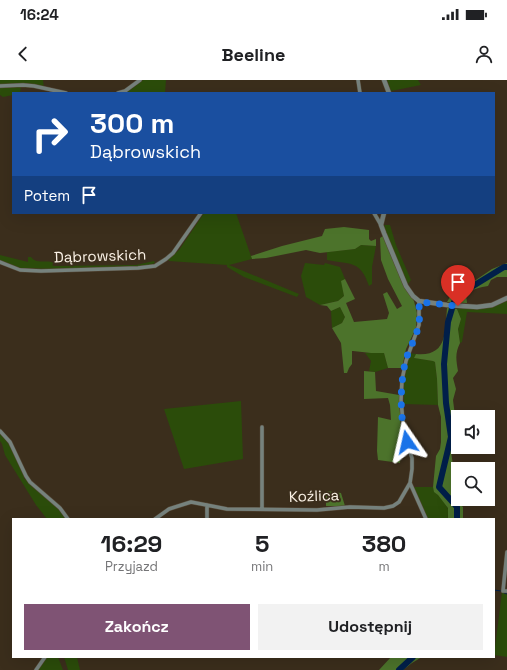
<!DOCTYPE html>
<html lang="pl">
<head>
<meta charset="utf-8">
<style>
  body { margin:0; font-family:"Space Grotesk",sans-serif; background:#f2f2f2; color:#202124; height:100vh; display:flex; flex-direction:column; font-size:15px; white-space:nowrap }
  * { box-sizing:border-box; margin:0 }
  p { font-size:13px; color:#757577 }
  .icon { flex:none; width:22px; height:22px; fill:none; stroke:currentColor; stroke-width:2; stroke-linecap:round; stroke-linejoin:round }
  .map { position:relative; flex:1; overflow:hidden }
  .side { position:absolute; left:12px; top:438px; width:483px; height:140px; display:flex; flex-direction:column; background:#fff; border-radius:0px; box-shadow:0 4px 16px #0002 }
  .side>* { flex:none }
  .banner { position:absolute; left:12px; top:12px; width:483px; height:122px; border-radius:0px; box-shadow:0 4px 16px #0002; background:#1a4fa0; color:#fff; overflow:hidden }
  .controls { position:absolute; left:451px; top:330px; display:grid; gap:8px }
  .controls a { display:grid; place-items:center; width:44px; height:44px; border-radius:0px; background:#fff; box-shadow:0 4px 16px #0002; font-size:20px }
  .pin { position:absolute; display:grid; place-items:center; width:34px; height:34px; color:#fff; margin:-41px -17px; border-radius:50% 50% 50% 0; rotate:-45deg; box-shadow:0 0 4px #0007 }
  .pin .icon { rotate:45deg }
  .me { position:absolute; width:44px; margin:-22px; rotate:349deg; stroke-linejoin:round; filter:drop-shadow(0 0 3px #0008) }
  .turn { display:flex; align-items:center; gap:14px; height:84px; padding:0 12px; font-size:18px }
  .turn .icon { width:52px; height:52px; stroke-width:2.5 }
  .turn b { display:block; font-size:28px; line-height:34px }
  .then { display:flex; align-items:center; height:38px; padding:0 12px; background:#0003; gap:8px; font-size:15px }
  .eta { display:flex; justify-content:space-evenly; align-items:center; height:68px; text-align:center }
  .eta b { font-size:24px; font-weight:700; line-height:28px }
  .cta { display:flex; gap:8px; margin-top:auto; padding:8px 12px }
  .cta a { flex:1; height:46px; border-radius:0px; background:#7f5374; color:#fff; font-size:16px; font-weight:700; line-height:46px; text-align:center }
  .cta a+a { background:#f2f2f2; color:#202124 }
  .status { display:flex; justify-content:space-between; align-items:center; height:28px; padding:0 20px; background:#fff; direction:ltr }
  .status svg { height:11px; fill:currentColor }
  header { display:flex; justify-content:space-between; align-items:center; height:52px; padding:0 12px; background:#fff; font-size:18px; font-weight:700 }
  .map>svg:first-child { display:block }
  .green { fill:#2b4c0a }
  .forest { fill:#4c732b }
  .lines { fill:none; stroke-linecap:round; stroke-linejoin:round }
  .stream { stroke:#001f4a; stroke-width:1 }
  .river { stroke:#001f4a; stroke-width:6 }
  .minor-casing { stroke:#564938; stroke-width:4.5 }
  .tertiary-casing { stroke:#564938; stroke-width:5.5 }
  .minor { stroke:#76827d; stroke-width:3.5 }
  .tertiary { stroke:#76827d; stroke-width:4.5 }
  .route { stroke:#1a73e8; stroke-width:7; stroke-dasharray:0 12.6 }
  .labels { text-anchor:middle; stroke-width:4; stroke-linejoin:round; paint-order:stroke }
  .street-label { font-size:15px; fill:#fbf2e6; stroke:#3b2e1c }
</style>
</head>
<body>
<div class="status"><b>16:24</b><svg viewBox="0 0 49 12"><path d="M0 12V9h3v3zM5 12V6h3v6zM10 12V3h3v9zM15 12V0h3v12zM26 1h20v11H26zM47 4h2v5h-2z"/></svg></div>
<header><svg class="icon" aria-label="back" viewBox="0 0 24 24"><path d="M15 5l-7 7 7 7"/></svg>Beeline<svg class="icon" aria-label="person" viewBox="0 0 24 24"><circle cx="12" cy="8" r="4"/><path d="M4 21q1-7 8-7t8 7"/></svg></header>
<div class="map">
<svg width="507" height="590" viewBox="0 0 507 590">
  <rect width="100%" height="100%" fill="#3b2e1c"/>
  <path class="green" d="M0,0H43L44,9L21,7L20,13H13V15L3,17L0,15Z
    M143,0H166L165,13H126Z
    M387,0H418L421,5L391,11Z
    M204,133H236L252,179L229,185L299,214L297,217L244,197L227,187V185L169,181L168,179L179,170Z
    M384,145H390L396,165L411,200L408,204L387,156Z
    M361,165L376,166L372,187V204L369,206C360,180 352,185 327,180V172L355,169Z
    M0,175L28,182V177H31C37,185 47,179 54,183L52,185L54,186L136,185L154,181L155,183L150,185L136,187L51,189L19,188L0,181Z
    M305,183L324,185L325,183L340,187L345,199L342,201L344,216L338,221L320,225L306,217L301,196Z
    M507,221V234L467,232L462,262L460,263L458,249L461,239L457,229L458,228L497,225Z
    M340,227L345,237L342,243L332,248L331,231Z
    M365,273H384L388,288L375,292L369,291L371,281Z
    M409,273L416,274L414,278L433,281L435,282L437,299L438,325L404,324V303Z
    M241,321L243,379L184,389L164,329Z
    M0,352L13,370L24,396V399L26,398L57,427L67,439H47L36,425L5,375L2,364L0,361Z
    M413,407H433C435,415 446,420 448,429C449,432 447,435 448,439H427Z
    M502,512L507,513V577L494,575Z
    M47,577H58L63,590H38Z
    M64,577H77L80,590H68Z"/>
  <path class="forest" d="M344,147L369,150V159L371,161L376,159V166L361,165L355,169L320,173L306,170L266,178L252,179L251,176L282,166L322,156L325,149Z
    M383,156L406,209L414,221L417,233L416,248L406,269L402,288H388L384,273H371L353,271H352V284L349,288L347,293H344L341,263L332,248L342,243L345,237L340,227L331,231L327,226L320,225L338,221L344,216L341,201L345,199L355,219L346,223L354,242L387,239L389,233L383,214L387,212L397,229L402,226L388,199L381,180L380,158Z
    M507,183V197H497L491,200L488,206C481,207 471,209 466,215L467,223L447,222L453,212L470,204L492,189Z
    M447,228L457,229L461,239L458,249L460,263C455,273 456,280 458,291L453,298L456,309L453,320L455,336L458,342V358L451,371L456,408L455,415L458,422L463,427V439H448V428L438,415L434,412L433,407L436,376L440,369L441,362V337L438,325L437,299L435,282L433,281L414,278L416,274C448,277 445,251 447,228Z
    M364,291L375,292L376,311L399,315L401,352L408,371H401L400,383L378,380L377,371L378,337L391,340L390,325L388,318L364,319Z
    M326,411L341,413L345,426H326Z
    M391,577H422L412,583L403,590H379Z"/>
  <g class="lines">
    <path class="stream" d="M494,510L501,511
      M504,513L507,514"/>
    <path class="river" d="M457,439V427L439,407L451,357L446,323L444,284L448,242L454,222L465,211L504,187H507
      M399,590L413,577"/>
    <defs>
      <path id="minor" d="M358,0L360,13
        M0,6L23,5L34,6L66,13
        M118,13L125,11L140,0
        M374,133L381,145
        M0,182L20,190L41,191L138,188L155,186L166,179L173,173L201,133
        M0,351L10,362L26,396L30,402L60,428L68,439
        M410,403L426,439
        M207,425V439
        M262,429V347
        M155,439L169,429L191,422L227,429L317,430L350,427L384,428L393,426L399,422L410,403L412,389V378L404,354L401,320L402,300L406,281L419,245V221
        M507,472L503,511H507
        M36,590L45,577"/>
      <path id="tertiary" d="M384,0L389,13
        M384,133L381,145L384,153L406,206L413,216L419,221L447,225L477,227L492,225L507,218"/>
    </defs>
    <use href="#minor" class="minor-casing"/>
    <use href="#tertiary" class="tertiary-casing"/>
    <use href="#minor" class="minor"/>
    <use href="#tertiary" class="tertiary"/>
  </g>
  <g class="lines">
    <path class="route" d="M407,362C399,338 400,303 406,279C410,267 417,256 419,243C420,236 419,229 419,222L458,226"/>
  </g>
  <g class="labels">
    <g class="street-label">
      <text transform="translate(100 176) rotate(-2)" y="5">Dąbrowskich</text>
      <text transform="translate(314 416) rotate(-2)" y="5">Koźlica</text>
    </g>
  </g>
</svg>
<div class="controls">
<a><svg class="icon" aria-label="sound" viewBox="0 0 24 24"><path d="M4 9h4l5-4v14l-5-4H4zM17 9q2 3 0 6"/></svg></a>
<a><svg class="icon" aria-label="search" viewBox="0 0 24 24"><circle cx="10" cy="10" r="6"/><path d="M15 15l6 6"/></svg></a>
</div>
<div class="pin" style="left:458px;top:226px;background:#d93025"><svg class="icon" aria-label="arrive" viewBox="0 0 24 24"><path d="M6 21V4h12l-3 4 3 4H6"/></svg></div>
<svg class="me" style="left:407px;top:362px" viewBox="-20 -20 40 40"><path d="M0-17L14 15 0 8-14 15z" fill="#1a73e8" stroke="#fff" stroke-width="4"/></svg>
<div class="banner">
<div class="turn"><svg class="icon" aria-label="right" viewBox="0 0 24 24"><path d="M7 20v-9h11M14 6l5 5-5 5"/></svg><div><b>300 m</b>Dąbrowskich</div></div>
<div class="then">Potem<svg class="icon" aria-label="arrive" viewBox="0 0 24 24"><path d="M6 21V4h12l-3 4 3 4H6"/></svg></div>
</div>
<section class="side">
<div class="eta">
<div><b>16:29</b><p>Przyjazd</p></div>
<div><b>5</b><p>min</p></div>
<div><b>380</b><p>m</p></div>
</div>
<div class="cta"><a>Zakończ</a><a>Udostępnij</a></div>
</section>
</div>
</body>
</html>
